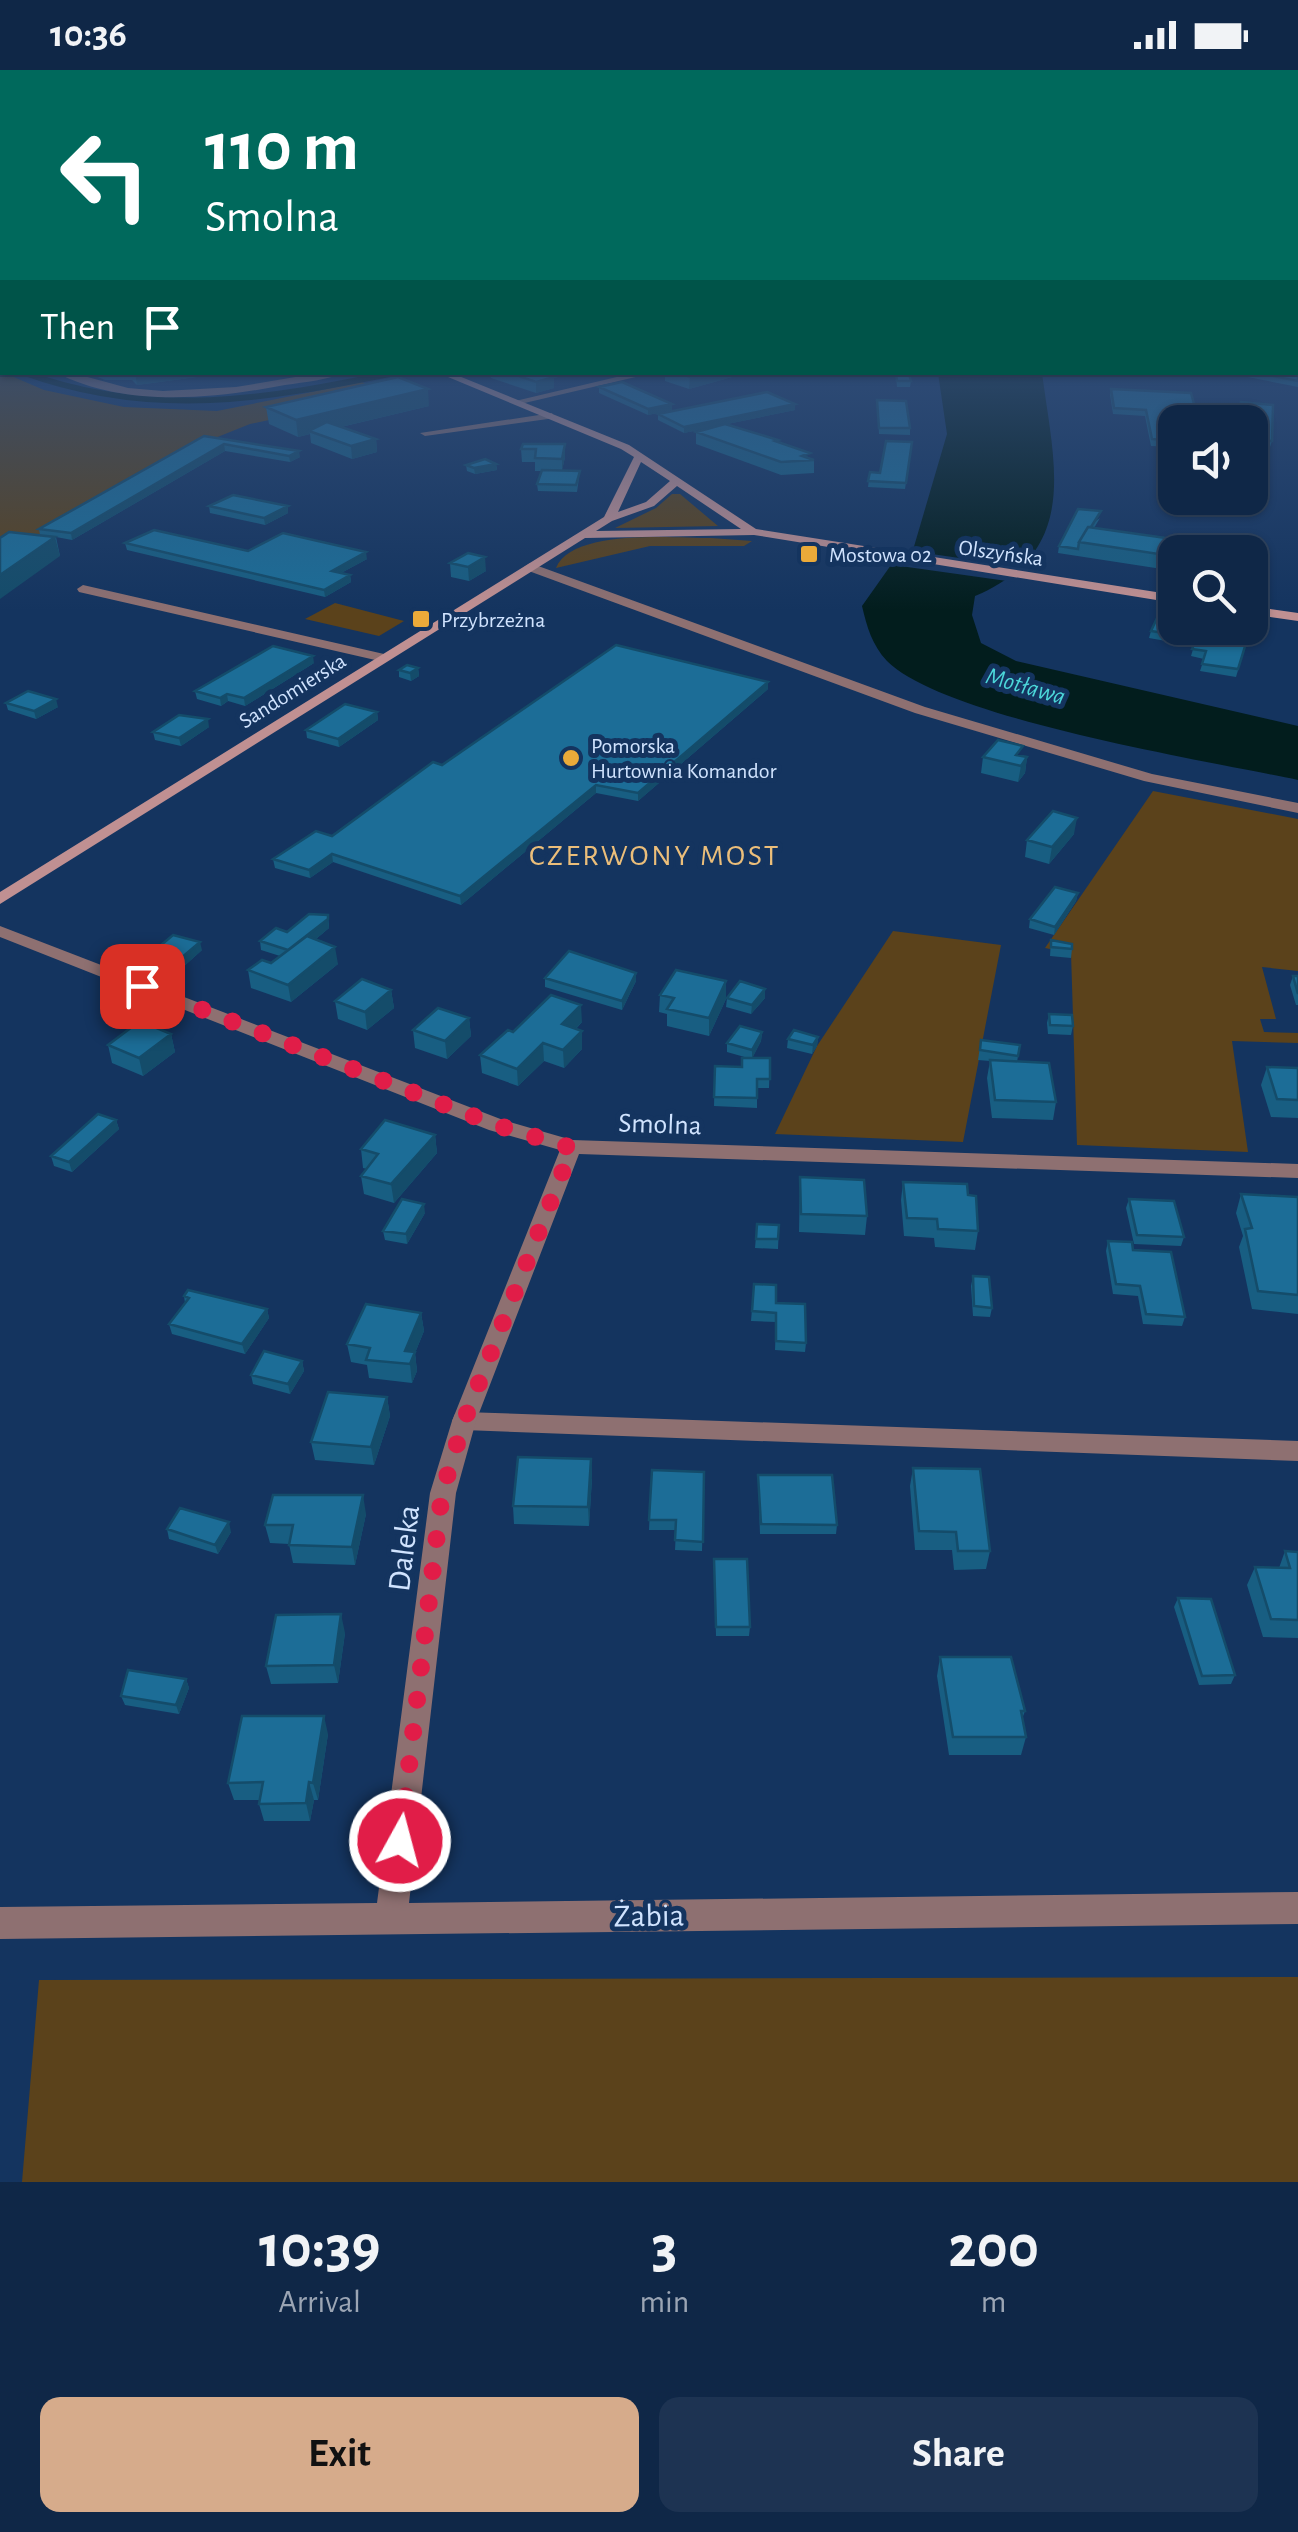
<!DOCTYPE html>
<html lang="en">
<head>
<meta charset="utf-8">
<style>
  body { margin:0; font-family:"Alegreya Sans",sans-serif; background:#1d3352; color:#f1f3f6; height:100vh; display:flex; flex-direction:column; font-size:38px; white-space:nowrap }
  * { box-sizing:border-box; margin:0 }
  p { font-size:32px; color:#9ba5b4 }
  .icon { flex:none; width:55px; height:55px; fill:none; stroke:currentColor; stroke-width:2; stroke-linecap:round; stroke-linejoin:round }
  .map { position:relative; height:2112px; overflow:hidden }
  .sheet { display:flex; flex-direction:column; background:#0f2747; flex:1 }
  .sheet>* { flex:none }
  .banner { position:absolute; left:0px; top:0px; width:1300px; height:305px; box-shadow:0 2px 8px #0004,0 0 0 2px #2f4460; background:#00695c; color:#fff; overflow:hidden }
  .fabs { position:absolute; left:1158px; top:335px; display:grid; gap:20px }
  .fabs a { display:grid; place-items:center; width:110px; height:110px; border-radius:20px; background:#0f2747; box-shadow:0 2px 8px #0004,0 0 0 2px #2f4460; font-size:50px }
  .pin { position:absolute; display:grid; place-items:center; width:85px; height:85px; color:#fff; margin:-42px; border-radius:20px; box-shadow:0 5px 15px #0006 }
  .me { position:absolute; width:110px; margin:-55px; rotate:7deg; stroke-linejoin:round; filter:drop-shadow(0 0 8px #0008) }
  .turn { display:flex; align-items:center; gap:35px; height:210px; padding:0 40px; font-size:45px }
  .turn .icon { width:130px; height:130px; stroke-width:2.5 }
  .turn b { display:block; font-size:70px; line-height:85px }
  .then { display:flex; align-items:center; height:95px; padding:0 40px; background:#0003; gap:20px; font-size:38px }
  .eta { display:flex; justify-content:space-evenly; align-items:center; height:170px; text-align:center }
  .eta b { font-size:60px; font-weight:600; line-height:70px }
  .button { display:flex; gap:20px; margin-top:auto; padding:20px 40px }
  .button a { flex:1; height:115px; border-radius:20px; background:#d6ab8b; color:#111; font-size:40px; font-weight:600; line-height:115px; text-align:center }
  .button a+a { background:#1d3352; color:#f1f3f6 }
  .status { display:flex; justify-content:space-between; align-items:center; height:70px; padding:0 50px; background:#0f2747; direction:ltr }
  .status svg { height:28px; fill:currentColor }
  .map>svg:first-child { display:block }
  .green { fill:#5b421b }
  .water { fill:#021d1d }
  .pier { fill:#14345f }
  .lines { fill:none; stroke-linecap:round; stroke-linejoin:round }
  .stream { stroke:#021d1d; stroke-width:6 }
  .lane { fill:#8e7071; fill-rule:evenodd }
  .street { fill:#8e7071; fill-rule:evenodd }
  .secondary { fill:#c09092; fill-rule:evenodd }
  .wall { fill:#185e82 }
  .shaded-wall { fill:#144c6a }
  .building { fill:#1c6d97; stroke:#144c6a; stroke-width:2.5 }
  .route { stroke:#e11d48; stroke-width:18; stroke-dasharray:0 32.4 }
  .poi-dot { fill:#ebaa39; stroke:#14345f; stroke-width:4 }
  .labels { text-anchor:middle; stroke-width:10; stroke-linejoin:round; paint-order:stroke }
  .far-street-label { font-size:22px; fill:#d0e3fe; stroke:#14345f }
  .far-poi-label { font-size:22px; fill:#d0e3fe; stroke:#14345f; text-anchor:start }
  .far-water-label { font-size:25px; font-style:italic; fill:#4cd6d9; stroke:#14345f }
  .street-label { font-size:28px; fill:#d0e3fe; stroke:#14345f }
  .neighbourhood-label { font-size:30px; letter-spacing:2.5px; fill:#ebbe7a; stroke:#14345f }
  .near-street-label { font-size:32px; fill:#d0e3fe; stroke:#14345f }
</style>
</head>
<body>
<div class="status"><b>10:36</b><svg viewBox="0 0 49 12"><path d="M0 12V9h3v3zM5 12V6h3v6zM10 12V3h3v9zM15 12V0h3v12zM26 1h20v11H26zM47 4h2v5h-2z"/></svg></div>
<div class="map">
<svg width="1298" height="2112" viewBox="0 0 1298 2112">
  <rect width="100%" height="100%" fill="#14345f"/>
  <path class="green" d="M0,297L2,302L44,320L124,337L217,341L362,312L388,324L250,354L205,372L0,491Z
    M672,424H680L718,456L615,458L656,438Z
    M711,468L752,471L744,476H650L556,498C572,458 675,468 711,468Z
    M335,533L404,551L379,566L305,549Z
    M1153,721L1298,749V901L1262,897L1276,949H1260L1264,962L1298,963V973L1232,971L1248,1082L1077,1075L1071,883L1045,878Z
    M893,861L1001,875L963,1072L775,1064L817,976Z
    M1298,1907V2112H22L39,1910Z"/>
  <path class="water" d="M938,303H1042C1054,395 1081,481 975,526L972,545L981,573L1016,591L1298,656V710C1209,691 945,649 887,591C872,575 867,557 862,536L891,495L913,480L947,364Z"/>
  <path class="pier" d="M904,480L1028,498L1014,512L886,494Z"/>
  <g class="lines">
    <path class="stream" d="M22,302C154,350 266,329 399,302"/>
    <path class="lane" d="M0,274L2,275V280H0Z
      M55,302H69L128,318L163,321L236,317L325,302H346C328,310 305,312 285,315C212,329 124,338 55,302Z
      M638,302H657L516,335L511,332Z
      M552,343L555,348L425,366L420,363Z
      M83,515L384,584L391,588L384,592L79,522L77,519Z
      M464,1342L1298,1371V1391L464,1360L455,1358L452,1351L455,1344Z"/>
    <path class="street" d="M530,493L925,637L1152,704L1298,733V743L1144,711L915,643L526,500L524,497Z
      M0,856L503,1050L572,1070L1298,1094V1108L579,1084L476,1351L456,1423L409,1833L1298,1822V1854L0,1869V1837L377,1833L430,1423L452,1351L560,1080L489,1060L0,867Z"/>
    <path class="secondary" d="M436,302H449L629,375L756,459L1175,525V533L754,465L585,468L0,834V822L604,447L634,387L621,379ZM641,392L670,411L646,432L618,442ZM677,416L741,459L596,461L612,451L654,436Z
      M1250,536L1298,543V551L1250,544Z"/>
  </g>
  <path class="wall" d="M1298,294V317L1222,302H1298Z
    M85,302H234L137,315L132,310H105Z
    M490,302H540L554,318L536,323L491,308Z
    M665,302H750L689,319L665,311Z
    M896,304L911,311L910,317H897Z
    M599,317L672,334V340L648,345L599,323Z
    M1111,319L1175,352V377L1151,376L1145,346L1113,344L1110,325Z
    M877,330L910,358V365L879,364Z
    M1241,332L1272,371L1270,377L1250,376V352H1228L1230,345L1240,346Z
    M795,334V340L727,354L778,372L814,390V403L781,405L696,374V362L716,356L684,363L658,350V344Z
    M429,336L341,357L376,369L377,382L352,389L311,373L310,364L298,367L269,354L266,337Z
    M204,366L300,387L290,392L225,381L72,470L56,467L60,486L40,465L39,459Z
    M912,372L905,419L868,417L870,402L880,403Z
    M565,374V387L562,400L580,401L577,422L538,421L537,414L541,401H535V392H522L521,379Z
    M1250,380L1267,394L1265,400L1250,399Z
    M496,394L497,400L475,404L467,401L466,395Z
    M209,436L288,443L265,455L210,443Z
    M1100,448L1094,458L1173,469L1170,482L1162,499L1058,483L1059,476Z
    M125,473L248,481L367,489L341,503L350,505L351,512L325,527L127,480Z
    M1250,483L1260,484L1256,501L1250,500Z
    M450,493L486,501L469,511L451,507Z
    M1250,560L1236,607L1200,601L1204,589L1191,586L1194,576L1149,568L1151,561Z
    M314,593L245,636L228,631L221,636L197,629L195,621Z
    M418,598L419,606L411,611L399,607V600Z
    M768,619L638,731L596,723L461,835L333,792L310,808L275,798L273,789L332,766L442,695Z
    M6,633L58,637L36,649L8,640Z
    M377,642L378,650L339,677L307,668L306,660Z
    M209,657L181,676L155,670L153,662Z
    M983,687H1027L1025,703L1018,712L981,703Z
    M1074,764L1049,794L1025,787L1027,770Z
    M1078,823L1076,831L1054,865L1029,858L1030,849Z
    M328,845L329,858L316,869L338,894L291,932L251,918L248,900L271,893L280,886L261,880L260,871Z
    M1051,870L1072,879L1071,888L1050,886Z
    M202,880L182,898L156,890L154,881Z
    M1293,906H1298V935H1296L1290,915Z
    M545,908L636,911L622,940L545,917Z
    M391,920L394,938L367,960L338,949L335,931Z
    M660,925L726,929L709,966L667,956V944L659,942Z
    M727,928H765L751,944L726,937Z
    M1049,944L1073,956L1071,965L1048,964L1047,953Z
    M469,948L471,966L447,989L415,978L413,960Z
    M582,952L576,959L582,961V979L564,998L544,991L518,1016L482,1003L480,985L513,962Z
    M762,962L761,971L752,988H770L769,1018H757V1038L714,1036L715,996L742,997L748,988L727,982V973Z
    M171,964L175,982L143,1006L112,993L108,975Z
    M818,967L817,976L812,984L787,978L788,969Z
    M981,970L1020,975L1017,992L1056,1032L1053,1050L992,1048L987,1008L990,991L978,990Z
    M1267,997L1298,998V1048L1271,1047L1261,1015Z
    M116,1050L119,1059L72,1102L54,1096L51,1086Z
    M435,1065L437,1083L394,1133L364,1124L361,1106L367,1099L363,1098L361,1079Z
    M800,1107L867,1146L865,1165L799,1162Z
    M903,1112L968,1125L978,1161L975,1180L935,1177L934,1168L904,1166L901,1130Z
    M1241,1124L1298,1127V1244L1252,1239L1239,1177L1243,1166L1236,1143Z
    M1129,1129L1184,1167L1181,1176L1134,1174L1126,1138Z
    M425,1143L407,1174L385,1170L383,1161Z
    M757,1154L779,1155L778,1179L755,1178Z
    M1108,1171L1133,1180L1185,1247L1182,1256L1143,1254L1138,1226L1113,1224L1106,1181Z
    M973,1206L992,1238L990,1247L973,1246L971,1216Z
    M754,1214L776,1233L806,1273L805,1282L775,1280L776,1252L751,1251Z
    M184,1226L267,1239L269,1248L245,1284L172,1264L169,1254L185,1233Z
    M421,1243L424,1261L415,1283L417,1301L412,1313L369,1308L367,1295L351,1292L347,1274Z
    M302,1291L304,1301L290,1324L253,1314L251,1305Z
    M387,1327L390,1346L374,1395L315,1390L311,1372Z
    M591,1389L592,1408L589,1456L514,1454L513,1436Z
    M913,1398L990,1481L986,1499L954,1500L952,1480H915L910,1416Z
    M652,1400L704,1402L702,1481L675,1480L676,1460H649Z
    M758,1405L837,1455L836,1464H760Z
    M366,1444L355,1495L293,1493L289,1474L270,1473L265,1455Z
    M167,1459L231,1462L218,1484L169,1469Z
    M1285,1481L1298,1482V1568L1263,1567L1247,1515L1255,1497L1279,1498Z
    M714,1498L750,1557L749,1566H716Z
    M1178,1528L1235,1605L1231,1614L1199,1615L1174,1537Z
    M345,1563L338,1613L271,1614L266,1596Z
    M940,1587L1025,1641L1022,1649L1026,1667L1021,1685H949L937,1606Z
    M186,1609L189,1618L179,1644L125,1635L121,1626Z
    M328,1664L318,1730H314L310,1751H264L259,1734L260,1730H234L228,1713Z"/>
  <path class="shaded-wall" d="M141,302H234L137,315L135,303Z
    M708,302H750L689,319L690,307Z
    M554,307V318L536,323V312Z
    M428,319L429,336L315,363L309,361L310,364L298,367L296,350Z
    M672,334V340L648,345V339Z
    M795,334V340L684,363V357Z
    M376,369L377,382L352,389L351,376Z
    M224,374L225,381L72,470L71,463Z
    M565,374V387L562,401V389Z
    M299,381L300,387L290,392L289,386Z
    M496,394L497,400L475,404L474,398Z
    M288,436V443L265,455L264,448Z
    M55,467L60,486L0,529V505Z
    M1173,469L1170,482L1162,499L1165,485Z
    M366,482L367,489L332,508V501Z
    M485,487L486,501L469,511L468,497Z
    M350,505L351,512L325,527L324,520Z
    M313,586L314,593L245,636L244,628Z
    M418,598L419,606L411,611L410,603Z
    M768,612V619L638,731V723Z
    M227,624L228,631L221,636L220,628Z
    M56,629L58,637L36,649L34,641Z
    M377,642L378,650L339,677L338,669Z
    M208,649L209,657L181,676L179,668Z
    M1027,687L1025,703L1018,712L1021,696Z
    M596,715V723L461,835L460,826Z
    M1077,748L1074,764L1049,794L1052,777Z
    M332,784L333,792L310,808L309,800Z
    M1078,823L1076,831L1054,865L1055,857Z
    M328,849L329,858L292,889L290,881Z
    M200,872L202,880L182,898L180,889Z
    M335,877L338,894L291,932L288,915Z
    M636,903V911L622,940V931Z
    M726,911V929L709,966V948Z
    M765,919V928L751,944L752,935Z
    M391,920L394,938L367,960L365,942Z
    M581,935L582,952L563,972L562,954Z
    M469,948L471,966L447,989L445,971Z
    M582,961V979L564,998L563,980Z
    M762,962L761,971L752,989V980Z
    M171,964L175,982L143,1006L139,988Z
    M818,967L817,976L812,984L813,975Z
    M543,973L544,991L518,1016L517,999Z
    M116,1050L119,1059L72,1102L69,1092Z
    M435,1065L437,1083L394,1133L391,1114Z
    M424,1134L425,1143L407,1174L406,1164Z
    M267,1239L269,1248L245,1284L242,1274Z
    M421,1243L424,1261L415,1283L417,1301L412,1313L410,1294L405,1281Z
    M302,1291L304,1301L290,1324L288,1314Z
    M387,1327L390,1346L374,1395L371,1377Z
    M591,1389L592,1408L589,1456L588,1437Z
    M363,1425L366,1444L355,1495L352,1477Z
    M229,1452L231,1462L218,1484L215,1475Z
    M341,1544L345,1563L338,1613L334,1595Z
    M186,1609L189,1618L179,1644L176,1635Z
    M324,1646L328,1664L318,1730L313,1713Z
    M309,1712L314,1730L310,1751L306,1733Z"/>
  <path class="building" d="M1298,294V311L1253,302H1298Z
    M507,302H540L554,307L536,312Z
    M674,302H708L690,307Z
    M896,304H909L911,311H897Z
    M398,307L428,319L296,350L266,337Z
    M622,312L672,334L648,339L599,317Z
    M1111,319L1191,323L1199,352H1175V370L1152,369L1146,340L1114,338Z
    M767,322L795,334L684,357L658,344Z
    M877,330L906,331L910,358H879Z
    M1241,332L1273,335L1272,371L1250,369V352H1229L1230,345L1241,346Z
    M327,352L376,369L351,376L309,361Z
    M725,354L778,370L775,371L810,383L802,386L814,390L781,392L696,362Z
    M204,366L299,381L289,386L224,374L71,463L39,459Z
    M886,371L912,372L906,413L868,411L870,402L880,403Z
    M523,374H565L562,389L535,388L536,379H521Z
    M1250,380L1266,381L1267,394L1250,392Z
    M485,389L496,394L474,398L466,395Z
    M542,400L580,401L576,415L537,414Z
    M233,425L288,436L264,448L209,436Z
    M1078,439L1101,441L1091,457H1088L1079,472L1078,479L1059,476Z
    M1088,457L1173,469L1165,485L1079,472Z
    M154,460L248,481L283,463L366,482L332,501L350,505L324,520L125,473Z
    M9,462L55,467L0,505V468Z
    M468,483L485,487L468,497L450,493Z
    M1250,483L1260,484L1258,494L1250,493Z
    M1158,546L1175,548V558H1233L1250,560L1238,599L1202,594L1206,581L1192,579L1197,568L1151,561Z
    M616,575L768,612L638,723L596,715L460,826L332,784L309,800L273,789L316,761L332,766L433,692L442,695Z
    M273,576L313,586L244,628L227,624L220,628L195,621Z
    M407,595L418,598L410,603L399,600Z
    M28,621L56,629L34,641L6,633Z
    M345,634L377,642L338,669L306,660Z
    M179,645L208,649L179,668L153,662Z
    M998,670L1023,676L1016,685L1027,687L1021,696L983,687Z
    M1053,741L1077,748L1052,777L1027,770Z
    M1055,817L1078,823L1055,857L1030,849Z
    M309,844L328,845V849L288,880L260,871L276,858L287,862Z
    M173,865L200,872L180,889L154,881Z
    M307,866L335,877L288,915L248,900L262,890L271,893Z
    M1051,870L1072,874V879L1051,877Z
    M569,881L636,903L622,931L545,908Z
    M676,900L726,911L709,948L667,939L674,928L660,925Z
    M1293,906H1298V924Z
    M362,909L391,920L365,942L335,931Z
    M740,911L765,919L752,935L727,928Z
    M551,925L581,935L562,954L582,961L563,980L543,973L517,999L480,985L508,960L513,962Z
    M438,938L469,948L445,971L413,960Z
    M1049,944L1072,945L1073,956L1050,955Z
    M140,951L171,964L139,988L108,975Z
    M740,956L762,962L752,980L727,973Z
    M794,960L818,967L813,975L788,969Z
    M981,970L1020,975L1018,986L980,980Z
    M742,988H770V1009H757V1028L714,1027L715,996L742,997Z
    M990,990L1049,993L1056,1032L995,1030Z
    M1267,997L1298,998V1030L1277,1029Z
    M98,1044L116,1050L69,1092L51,1086Z
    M385,1050L435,1065L391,1114L361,1106L378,1084L361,1079Z
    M800,1107L864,1110L867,1146L801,1144Z
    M903,1112L967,1114L968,1125L976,1126L978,1161L938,1159L937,1149L907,1148Z
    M1241,1124L1298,1127V1225L1258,1221L1245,1159L1252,1158Z
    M402,1129L424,1134L406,1164L383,1161Z
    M1129,1129L1174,1131L1184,1167L1137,1165Z
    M757,1154L779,1155L778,1169H756Z
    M1108,1171L1132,1172L1133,1180L1171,1182L1185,1247L1146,1244L1140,1216L1116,1214Z
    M973,1206L989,1207L992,1238L974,1236Z
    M754,1214L776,1215V1233L805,1234L806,1273L776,1271V1243L752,1241Z
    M188,1220L267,1239L242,1274L169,1254L189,1228L184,1226Z
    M366,1234L421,1243L405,1281L415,1282L410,1294L366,1290L370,1278L347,1274Z
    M264,1281L302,1291L288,1314L251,1305Z
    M328,1322L387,1327L371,1377L311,1372Z
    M518,1387L591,1389L588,1437L513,1436Z
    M913,1398L980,1399L990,1481H958L956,1462L919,1461Z
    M652,1400L704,1402L703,1472L675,1470L676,1450H649Z
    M758,1405H832L837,1455L761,1454Z
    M273,1425H363L352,1477L289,1475L293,1455H265Z
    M180,1438L229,1452L215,1475L167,1459Z
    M1285,1481L1298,1482V1550L1271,1549L1255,1497L1290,1498Z
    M714,1489H747L750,1557H716Z
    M1178,1528L1211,1529L1235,1605L1202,1606Z
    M341,1544L334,1595L266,1596L276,1545Z
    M940,1587H1011L1025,1641H1021L1026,1667H953Z
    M128,1600L186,1609L176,1635L121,1626Z
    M242,1646H324L313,1713L309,1712L306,1733L259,1734L263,1712L228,1713Z"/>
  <linearGradient id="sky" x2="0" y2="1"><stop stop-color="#0b1d34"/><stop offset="0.45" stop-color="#34507a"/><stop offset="1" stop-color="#34507a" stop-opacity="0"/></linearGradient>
  <rect width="1298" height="541" fill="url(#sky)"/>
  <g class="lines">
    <path class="route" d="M142,916L496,1055L572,1078L464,1351L442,1423L400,1771"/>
  </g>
  <g class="poi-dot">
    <rect x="799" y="474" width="20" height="20" rx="5"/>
    <rect x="411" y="539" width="20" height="20" rx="5"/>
    <circle cx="571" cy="688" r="10"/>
  </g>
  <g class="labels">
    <g class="far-street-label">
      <text transform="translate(1001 482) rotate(8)" y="8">Olszyńska</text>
      <text transform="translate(292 620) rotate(-32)" y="8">Sandomierska</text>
    </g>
    <g class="far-poi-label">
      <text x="829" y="492">Mostowa 02</text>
      <text x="441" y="557">Przybrzeżna</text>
      <text x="591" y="683">Pomorska<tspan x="591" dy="25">Hurtownia Komandor</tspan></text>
    </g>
    <g class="far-water-label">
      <text transform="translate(1026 615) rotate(16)" y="9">Motława</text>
    </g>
    <g class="street-label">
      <text transform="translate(660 1053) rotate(2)" y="10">Smolna</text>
    </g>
    <g class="neighbourhood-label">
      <text x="655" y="795">CZERWONY MOST</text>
    </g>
    <g class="near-street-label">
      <text transform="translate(403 1478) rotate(-83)" y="11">Daleka</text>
      <text transform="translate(649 1845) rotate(-1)" y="11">Żabia</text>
    </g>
  </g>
</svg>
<div class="fabs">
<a><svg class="icon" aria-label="sound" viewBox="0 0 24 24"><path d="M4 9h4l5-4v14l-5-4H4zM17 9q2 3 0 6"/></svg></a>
<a><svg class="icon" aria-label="search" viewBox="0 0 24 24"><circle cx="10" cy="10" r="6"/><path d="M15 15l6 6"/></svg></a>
</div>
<div class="pin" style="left:142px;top:916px;background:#d93025"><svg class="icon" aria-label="arrive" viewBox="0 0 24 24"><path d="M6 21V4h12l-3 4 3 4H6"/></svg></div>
<svg class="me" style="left:400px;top:1771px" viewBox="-20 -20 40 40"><circle r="17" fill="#e11d48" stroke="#fff" stroke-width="3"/><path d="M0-11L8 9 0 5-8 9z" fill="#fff"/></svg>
<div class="banner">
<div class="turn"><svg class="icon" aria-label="left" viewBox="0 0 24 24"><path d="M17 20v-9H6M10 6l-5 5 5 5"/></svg><div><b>110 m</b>Smolna</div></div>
<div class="then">Then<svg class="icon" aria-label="arrive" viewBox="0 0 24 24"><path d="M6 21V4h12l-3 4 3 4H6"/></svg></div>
</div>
</div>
<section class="sheet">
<div class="eta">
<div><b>10:39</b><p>Arrival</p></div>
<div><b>3</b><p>min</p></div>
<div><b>200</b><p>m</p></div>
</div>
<div class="button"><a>Exit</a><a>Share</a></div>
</section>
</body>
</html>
